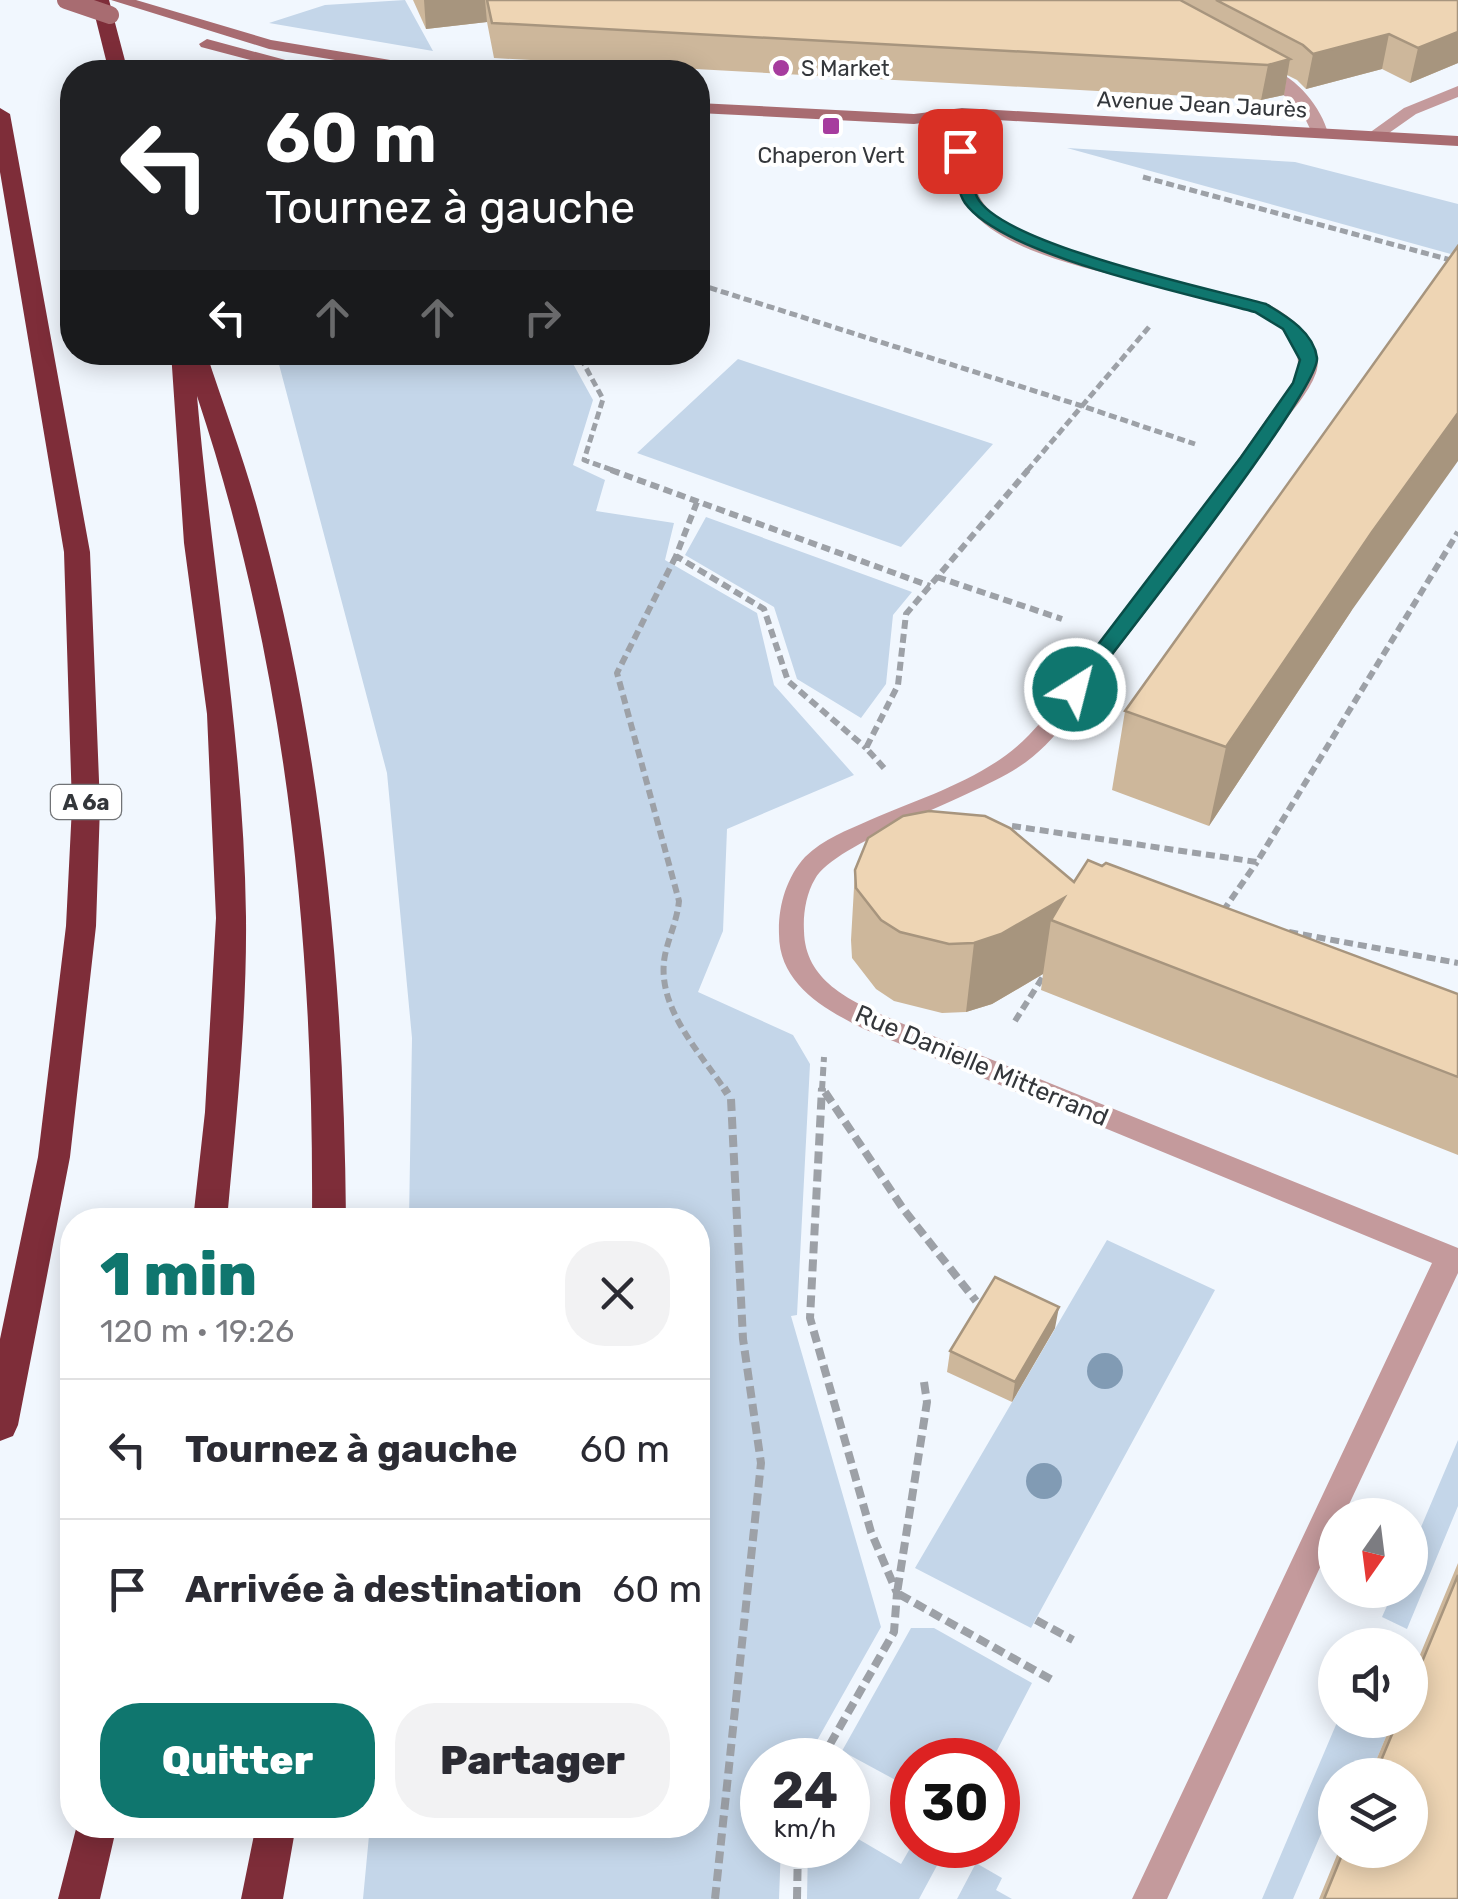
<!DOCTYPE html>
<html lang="fr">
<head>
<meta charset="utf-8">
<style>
  body { margin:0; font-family:Rubik,sans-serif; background:#f2f2f3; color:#2b2b33; height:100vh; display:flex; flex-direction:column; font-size:38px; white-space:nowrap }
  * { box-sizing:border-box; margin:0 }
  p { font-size:32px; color:#7c7c81 }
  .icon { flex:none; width:55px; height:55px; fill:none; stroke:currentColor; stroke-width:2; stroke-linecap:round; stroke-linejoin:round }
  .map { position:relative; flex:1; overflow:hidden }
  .details { position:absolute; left:60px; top:1208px; width:650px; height:630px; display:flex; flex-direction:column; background:#fff; border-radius:40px; box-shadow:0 5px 25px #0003 }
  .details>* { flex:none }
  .top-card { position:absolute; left:60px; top:60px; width:650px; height:305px; border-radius:40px; box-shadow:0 5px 25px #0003; background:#202124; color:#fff; overflow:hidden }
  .needle { width:65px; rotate:194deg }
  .tools { position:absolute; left:1318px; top:1498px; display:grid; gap:20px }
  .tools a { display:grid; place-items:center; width:110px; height:110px; border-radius:50%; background:#fff; box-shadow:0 5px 25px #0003; font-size:50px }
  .speed { position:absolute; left:740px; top:1738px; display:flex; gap:20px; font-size:50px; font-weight:700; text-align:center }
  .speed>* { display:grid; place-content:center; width:130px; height:130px; border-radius:50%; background:#fff; box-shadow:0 5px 25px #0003; line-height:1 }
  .speed small { font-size:25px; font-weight:400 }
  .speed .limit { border:15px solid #d22; background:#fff; color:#111 }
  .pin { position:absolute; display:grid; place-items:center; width:85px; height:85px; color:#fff; margin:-42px; border-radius:20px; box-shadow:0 5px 15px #0006 }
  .me { position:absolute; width:110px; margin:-55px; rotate:36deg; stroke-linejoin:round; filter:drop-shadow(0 0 8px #0008) }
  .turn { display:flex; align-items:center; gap:35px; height:210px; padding:0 40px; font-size:45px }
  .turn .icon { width:130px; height:130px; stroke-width:2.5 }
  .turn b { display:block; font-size:70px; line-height:85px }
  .lanes { display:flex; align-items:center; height:95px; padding:0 40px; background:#0003; justify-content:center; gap:50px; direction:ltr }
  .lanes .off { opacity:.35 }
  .round { display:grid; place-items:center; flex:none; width:105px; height:105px; border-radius:40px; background:#f2f2f3 }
  .summary { display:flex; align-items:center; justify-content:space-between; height:170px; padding:0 40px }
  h1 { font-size:60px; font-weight:800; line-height:75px; color:#0f766e }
  .primary-button { display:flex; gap:20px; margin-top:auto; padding:20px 40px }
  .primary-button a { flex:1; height:115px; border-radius:40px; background:#0f766e; color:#fff; font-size:40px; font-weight:800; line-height:115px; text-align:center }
  .primary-button a+a { background:#f2f2f3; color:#2b2b33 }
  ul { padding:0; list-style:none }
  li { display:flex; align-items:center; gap:30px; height:140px; padding:0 40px; border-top:2px solid #e1e1e2 }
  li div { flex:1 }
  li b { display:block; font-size:38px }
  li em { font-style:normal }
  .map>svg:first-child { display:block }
  .green { fill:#c4d6e9 }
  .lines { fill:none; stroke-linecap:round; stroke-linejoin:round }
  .path-far2 { stroke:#9da1a7; stroke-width:5; stroke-dasharray:8 4; stroke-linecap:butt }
  .path-far1 { stroke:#9da1a7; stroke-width:6; stroke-dasharray:9 5; stroke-linecap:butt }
  .path { stroke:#9da1a7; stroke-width:8; stroke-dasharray:12 6; stroke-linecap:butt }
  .minor { fill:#c49a9c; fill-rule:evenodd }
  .secondary { fill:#a86c71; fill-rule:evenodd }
  .motorway { fill:#7e2d39; fill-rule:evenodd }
  .secondary-bridge { stroke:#a86c71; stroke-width:18 }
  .tree { fill:#819bb4 }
  .wall { fill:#cdb79b }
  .shaded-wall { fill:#a7957e }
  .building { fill:#eed5b4; stroke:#a7957e; stroke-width:2.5 }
  .route { fill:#0f766e; stroke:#0a4d48; stroke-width:2.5 }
  .poi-dot { fill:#a63c9e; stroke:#fff; stroke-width:4 }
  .labels { text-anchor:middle; stroke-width:8; stroke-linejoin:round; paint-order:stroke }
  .far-poi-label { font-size:22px; fill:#34373b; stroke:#fff; text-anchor:start }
  .far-street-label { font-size:22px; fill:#34373b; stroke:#fff }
  .shield { fill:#fff; stroke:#717376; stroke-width:2.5 }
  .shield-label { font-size:22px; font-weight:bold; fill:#34373b }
  .street-label { font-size:25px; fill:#34373b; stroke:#fff }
</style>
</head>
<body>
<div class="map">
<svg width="1458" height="1899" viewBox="0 0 1458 1899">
  <rect width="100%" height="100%" fill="#f1f7fe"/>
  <path class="green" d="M405,0L433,51L269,23L325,5Z
    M1067,148L1295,162L1458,204V256Z
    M542,352L571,360L593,400L573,465L605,480L596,511L674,523L665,560L757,613L774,685L854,775L727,829L723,931L698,992L793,1035L810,1064L797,1315L791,1316L881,1627L806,1760H762V1845H781L779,1899H363L370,1825H698V1220H409L412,1038L387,773L276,353Z
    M738,359L993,444L901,547L637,453Z
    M706,517L912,592L893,615L886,684L861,718L797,679L774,607L685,555Z
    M1107,1240L1215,1290L1031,1628L915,1568Z
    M1458,1440V1506L1407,1629L1382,1617L1394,1590H1410V1553Z
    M911,1628H934L1032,1683L992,1760H912V1789L842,1751Z
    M1338,1720H1393L1370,1775H1335V1815L1330,1813L1293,1899H1262Z
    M848,1833L901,1864L912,1845H948L919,1899H807L808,1845H848Z
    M976,1863L1002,1878L996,1890L1012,1899H957Z"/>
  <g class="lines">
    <path class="path-far2" d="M1143,177L1458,262
      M698,284L1082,406L1026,472
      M1149,327L1082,406L1195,444
      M571,352L579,355L603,399L584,460L618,472"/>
    <path class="path-far1" d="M611,470L930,586
      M697,502L676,556L764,609L788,681L866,748
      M676,556L617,673L679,901C677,921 669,936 665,955C655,1006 699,1051 725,1090
      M937,577L1062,619
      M884,768L866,748L898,685L906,614L1028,470
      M1012,826L1257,862L1458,532
      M1223,911L1257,862
      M1289,932L1458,963
      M1015,1021L1046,972
      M822,1090L824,1057"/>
    <path class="path" d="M825,1092L904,1210L976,1301
      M924,1382L927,1402L897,1593L1052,1680
      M1036,1620L1073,1640
      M821,1760L894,1632L897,1593L871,1532L810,1318L822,1088
      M715,1899L761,1463L743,1339L731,1099L724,1088
      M797,1899L798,1845"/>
    <path class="minor" d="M1252,67C1286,63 1320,103 1328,133L1326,137H1314L1299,106L1252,73Z
      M1458,86V97L1416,114L1379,140L1365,136L1404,108Z
      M962,108L970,113C970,142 966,179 984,204C1019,251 1206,287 1268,304C1291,316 1326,342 1316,373C1309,393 1290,413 1278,430C1228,506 1171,578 1116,651C1089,688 1063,735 1026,762C979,797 837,840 815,879C806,894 803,914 804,931C805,985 858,1004 901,1023L1458,1248V1273L1344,1515H1335V1535L1167,1899H1132L1432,1263L864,1029C824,1009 779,984 779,934C778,907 786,878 805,857C823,839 848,830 870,820C923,797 988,778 1029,735C1057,707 1079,670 1102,639C1157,567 1214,496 1265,421C1275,406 1293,387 1297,370C1303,344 1279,323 1257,313C1183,281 1017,272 969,208C950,182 953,144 954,113Z"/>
    <path class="secondary" d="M111,0H136L271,40L432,67L440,72H407L269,49Z
      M207,39L319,69L321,72H296L201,47L199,44Z
      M698,103L914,114L962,108L1458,136V146L962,118L914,124L698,113Z"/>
    <path class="motorway" d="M91,0H109L128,72H109Z
      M0,108L10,114L90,552L100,806L96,926L70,1157L18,1425L13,1436L0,1441V1339L38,1157L66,926L72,806L64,552L0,172Z
      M171,352H206C225,410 247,467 262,526C323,753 344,986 346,1220H312C314,939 286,663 197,396C212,570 244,742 246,917C247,1018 236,1120 227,1220H193L205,1112L216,918L207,714L184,543Z
      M77,1825H117L100,1899H58Z
      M256,1825H296L283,1899H241Z"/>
    <path class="secondary-bridge" d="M66,0L110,15"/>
  </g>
  <g class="tree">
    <circle cx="1105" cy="1371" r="18"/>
    <circle cx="1044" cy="1481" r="18"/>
  </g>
  <path class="wall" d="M413,0H1458V63L1410,83L1382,69L1306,89L1297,80L1287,75L1284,95L1261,100L494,58L487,22L426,29Z
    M1352,610L1209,826L1112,790L1125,711Z
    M1102,866L1458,994V1155L1041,990L1043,974L992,1004L966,1012L942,1013L894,1001L876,989L852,958L851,940L855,870L1074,882Z
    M1055,1328L1012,1402L947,1372L950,1351Z
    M1458,1563V1899H1319L1339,1850H1410V1775H1370L1393,1720H1410V1679Z"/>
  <path class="shaded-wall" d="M424,0H485L487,22L426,29Z
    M1458,32V63L1410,83L1418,48Z
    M1389,34L1382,69L1306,89L1313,54Z
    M1290,59L1284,95L1261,100L1268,65Z
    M1458,413V461L1352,610L1209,826L1226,747L1372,532Z
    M1064,898L1051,920L1043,974L992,1004L966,1012L974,943Z
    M1059,1307L1055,1328L1012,1402L1015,1382Z"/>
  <path class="building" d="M487,0H1180L1290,59L1268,65L492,23Z
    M1216,0H1458V32L1418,48L1389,34L1313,54L1303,45Z
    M1458,246V413L1372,532L1226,747L1125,711Z
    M929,811L985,816L1010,828L1074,882L1088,860L1102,866L1106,863L1458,994V1077L1051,920L1064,898L1001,934L974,943L949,944L900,932L881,920L856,888L855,870L868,838L903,816Z
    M995,1277L1059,1307L1015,1382L950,1351Z
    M1458,1575V1899H1324L1344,1850H1410V1775H1375L1398,1720H1410V1691Z"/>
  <path class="route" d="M960,146L968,151C971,165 971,185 977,197C1000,244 1211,289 1266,304C1286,316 1314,332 1317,358C1320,390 1115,650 1082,693H1068V684L1241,457L1293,383L1300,360L1283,329L1255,312C1187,293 1003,256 965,203C956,190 956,166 953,151Z"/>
  <g class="poi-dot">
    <circle cx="781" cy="68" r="10"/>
    <rect x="821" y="116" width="20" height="20" rx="5"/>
  </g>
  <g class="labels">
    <g class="far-poi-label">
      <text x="801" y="76">S Market</text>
      <text x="831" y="163" text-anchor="middle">Chaperon Vert</text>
    </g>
    <g class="far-street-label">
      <text transform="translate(1202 104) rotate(3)" y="8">Avenue Jean Jaurès</text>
    </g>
    <rect class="shield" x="51" y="785" width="70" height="34" rx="8"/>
    <g class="shield-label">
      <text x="86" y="810">A 6a</text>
    </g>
    <g class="street-label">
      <text transform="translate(982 1065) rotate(23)" y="9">Rue Danielle Mitterrand</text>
    </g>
  </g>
</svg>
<div class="tools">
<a><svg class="needle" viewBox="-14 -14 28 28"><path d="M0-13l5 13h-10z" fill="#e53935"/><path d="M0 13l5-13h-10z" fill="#7c7c81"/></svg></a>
<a><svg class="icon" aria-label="sound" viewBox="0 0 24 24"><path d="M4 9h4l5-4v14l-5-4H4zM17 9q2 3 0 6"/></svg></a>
<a><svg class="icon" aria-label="layers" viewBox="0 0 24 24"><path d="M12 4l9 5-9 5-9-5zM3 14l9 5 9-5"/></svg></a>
</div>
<div class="speed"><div>24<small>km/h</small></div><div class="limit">30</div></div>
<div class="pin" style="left:960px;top:151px;background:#d93025"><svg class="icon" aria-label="arrive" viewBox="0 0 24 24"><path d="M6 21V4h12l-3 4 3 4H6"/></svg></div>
<svg class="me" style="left:1075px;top:689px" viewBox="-20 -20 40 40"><circle r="17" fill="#0f766e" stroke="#fff" stroke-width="3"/><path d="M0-11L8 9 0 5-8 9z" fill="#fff"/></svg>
<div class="top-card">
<div class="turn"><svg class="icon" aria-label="left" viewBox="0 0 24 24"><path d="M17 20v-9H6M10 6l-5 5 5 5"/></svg><div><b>60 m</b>Tournez à gauche</div></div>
<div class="lanes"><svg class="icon" aria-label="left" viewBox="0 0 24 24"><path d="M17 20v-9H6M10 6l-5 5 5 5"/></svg><svg class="icon off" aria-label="ahead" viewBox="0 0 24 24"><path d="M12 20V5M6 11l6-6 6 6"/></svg><svg class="icon off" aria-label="ahead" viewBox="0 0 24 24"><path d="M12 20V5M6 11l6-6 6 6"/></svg><svg class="icon off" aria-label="right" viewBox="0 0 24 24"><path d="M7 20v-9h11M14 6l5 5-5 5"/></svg></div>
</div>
<section class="details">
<div class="summary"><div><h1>1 min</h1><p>120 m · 19:26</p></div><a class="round"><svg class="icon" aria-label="close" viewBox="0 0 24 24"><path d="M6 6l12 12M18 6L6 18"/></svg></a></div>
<ul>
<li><svg class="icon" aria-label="left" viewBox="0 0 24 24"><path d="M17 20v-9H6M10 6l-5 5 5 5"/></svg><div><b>Tournez à gauche</b></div><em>60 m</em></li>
<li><svg class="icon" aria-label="arrive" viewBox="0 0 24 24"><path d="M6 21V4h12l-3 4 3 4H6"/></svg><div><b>Arrivée à destination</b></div><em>60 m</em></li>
</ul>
<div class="primary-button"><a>Quitter</a><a>Partager</a></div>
</section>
</div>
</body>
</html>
